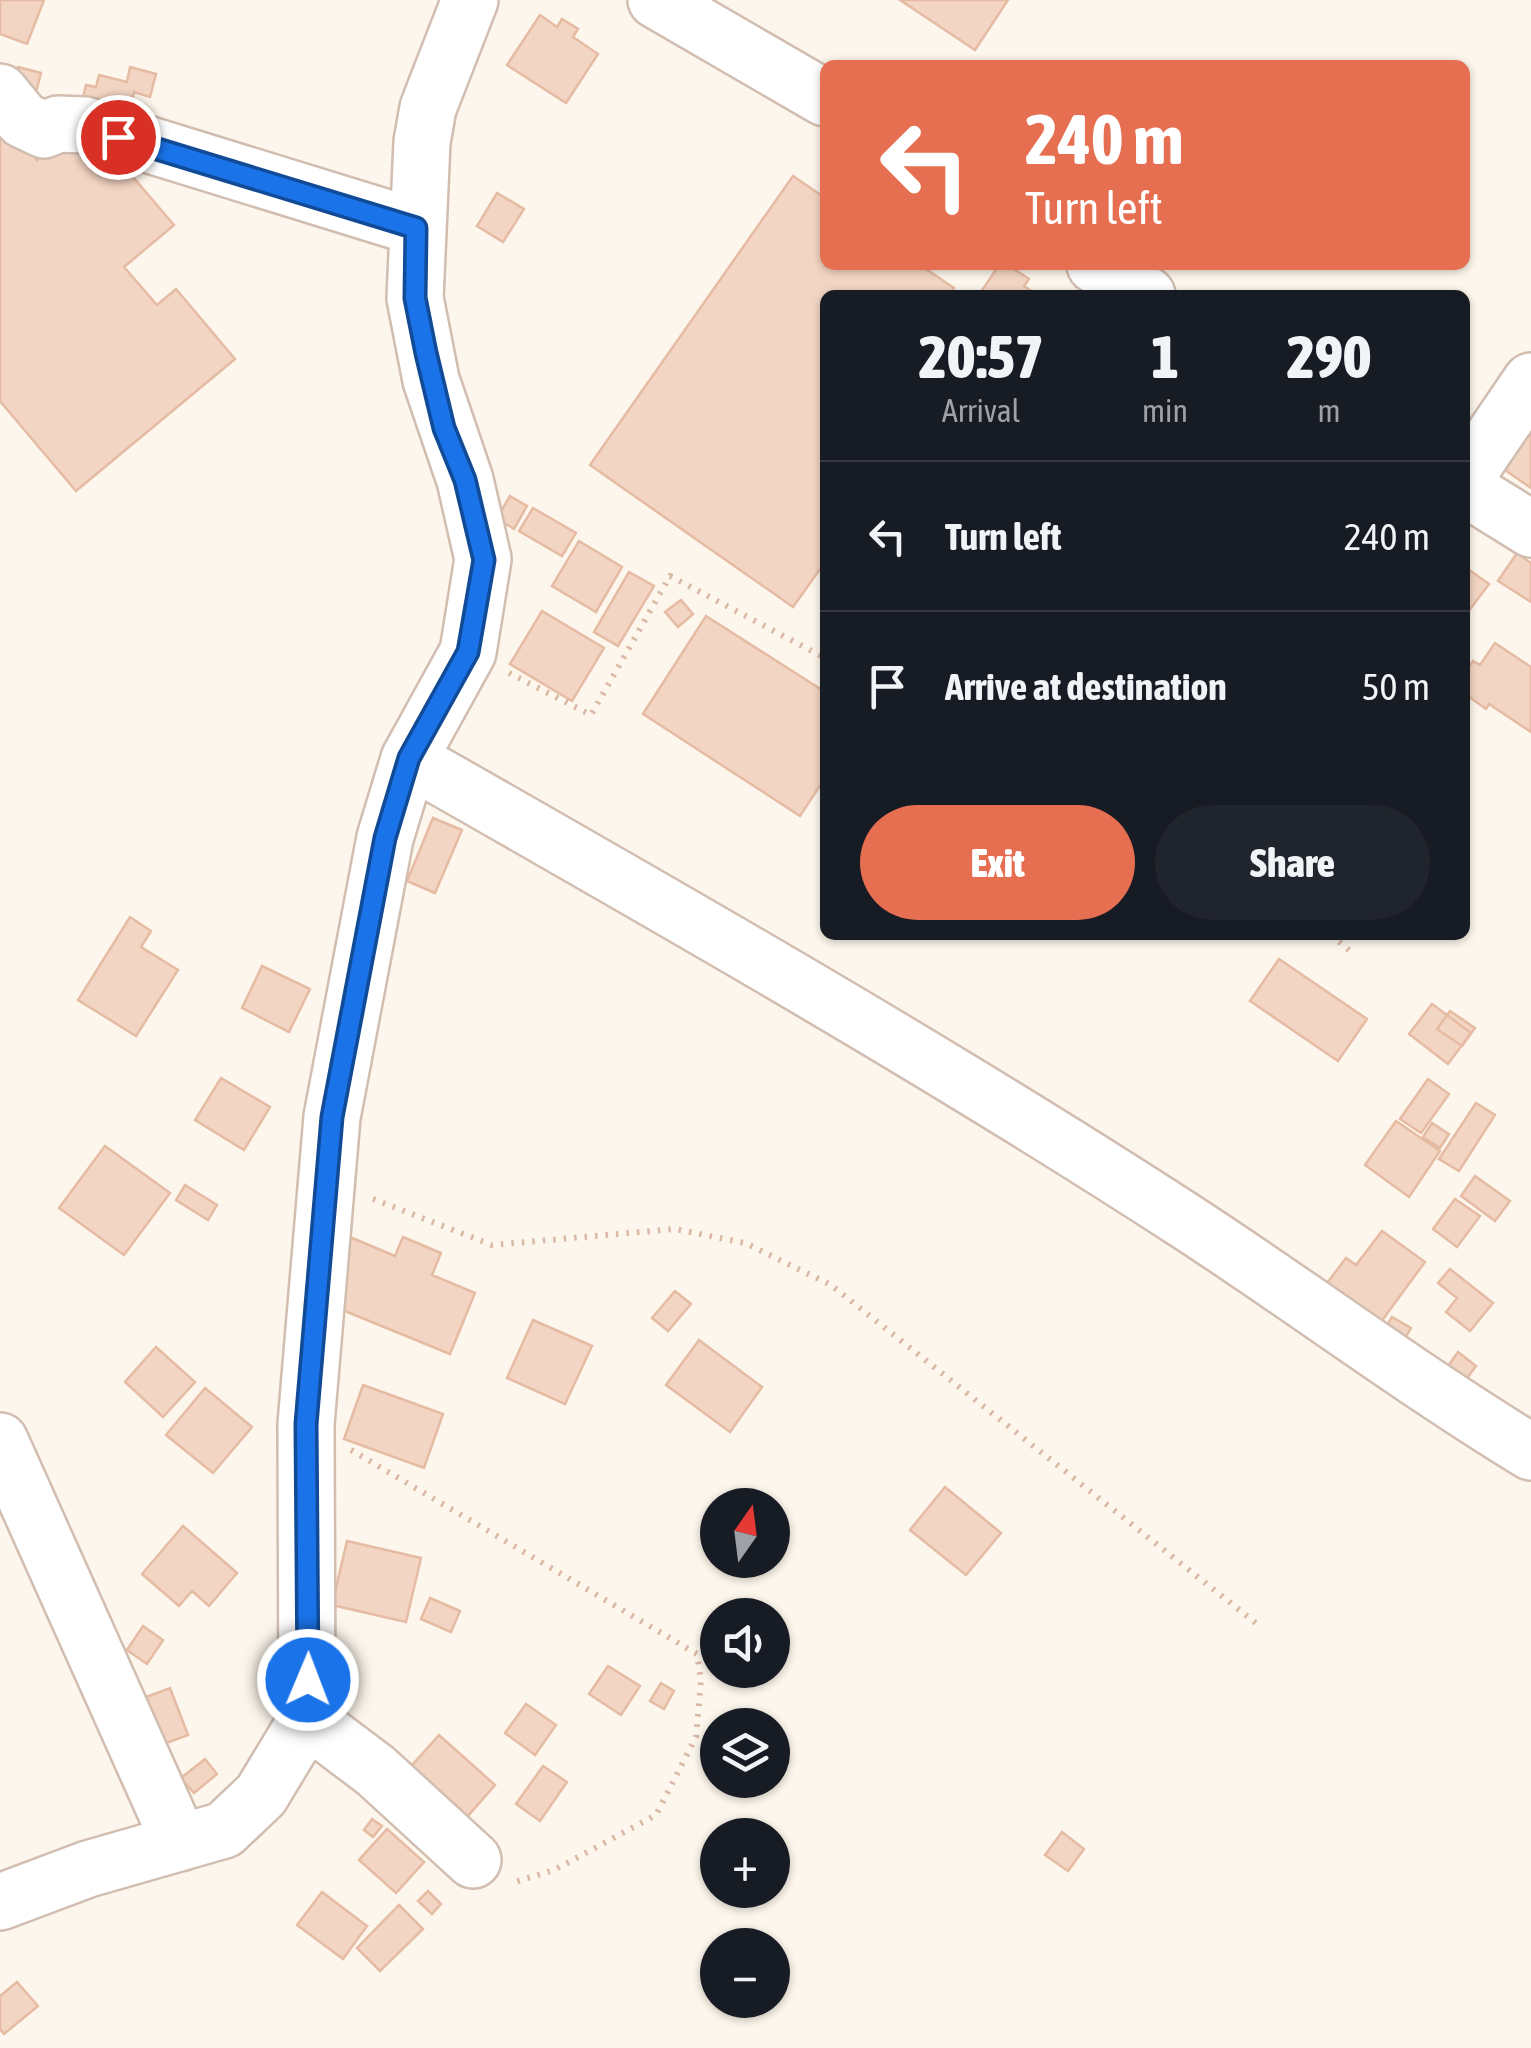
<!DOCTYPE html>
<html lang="en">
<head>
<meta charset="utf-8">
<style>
  body { margin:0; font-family:"Asap Condensed",sans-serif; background:#20242c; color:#f1f3f6; height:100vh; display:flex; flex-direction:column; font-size:38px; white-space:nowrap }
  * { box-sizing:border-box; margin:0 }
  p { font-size:32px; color:#9ea1a6 }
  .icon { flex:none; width:55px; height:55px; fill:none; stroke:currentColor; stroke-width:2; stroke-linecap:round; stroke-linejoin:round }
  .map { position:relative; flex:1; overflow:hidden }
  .sheet { position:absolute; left:820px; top:290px; width:650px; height:650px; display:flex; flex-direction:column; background:#171b24; border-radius:15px; box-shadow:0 2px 8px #0004 }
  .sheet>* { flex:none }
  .hud { position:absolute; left:820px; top:60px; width:650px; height:210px; border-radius:15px; box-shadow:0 2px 8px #0004; background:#e76f51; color:#fff; overflow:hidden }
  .needle { width:65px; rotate:14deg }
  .tools { position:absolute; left:700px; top:1488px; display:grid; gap:20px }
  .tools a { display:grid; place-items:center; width:90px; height:90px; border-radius:50%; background:#171b24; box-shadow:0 2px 8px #0004; font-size:50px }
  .pin { position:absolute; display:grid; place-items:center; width:85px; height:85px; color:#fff; margin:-42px; border:5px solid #fff; border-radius:50%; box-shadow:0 2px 10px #0007 }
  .me { position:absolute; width:110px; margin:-55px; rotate:1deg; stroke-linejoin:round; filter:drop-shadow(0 0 8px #0008) }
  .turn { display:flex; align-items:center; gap:35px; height:210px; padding:0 40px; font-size:45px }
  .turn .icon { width:130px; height:130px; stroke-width:2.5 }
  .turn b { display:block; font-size:70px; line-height:85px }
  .eta { display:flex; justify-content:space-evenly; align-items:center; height:170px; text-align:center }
  .eta b { font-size:60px; font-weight:800; line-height:70px }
  .cta { display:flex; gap:20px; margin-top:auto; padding:20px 40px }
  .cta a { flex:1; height:115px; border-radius:60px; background:#e76f51; color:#fff; font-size:40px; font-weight:800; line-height:115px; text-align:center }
  .cta a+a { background:#20242c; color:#f1f3f6 }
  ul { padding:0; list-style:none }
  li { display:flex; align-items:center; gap:30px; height:150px; padding:0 40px; border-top:2px solid #363941 }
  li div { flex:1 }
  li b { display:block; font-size:38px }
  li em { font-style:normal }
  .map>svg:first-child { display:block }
  .building { fill:#f3d5c3; stroke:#e6bba3; stroke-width:2.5 }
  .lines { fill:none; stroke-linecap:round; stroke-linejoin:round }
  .minor-casing { stroke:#d1beb0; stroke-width:60 }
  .path { stroke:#d9b8a5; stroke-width:6; stroke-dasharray:2.5 8; stroke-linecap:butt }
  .minor { stroke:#fff; stroke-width:55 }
  .route-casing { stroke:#114b97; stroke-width:25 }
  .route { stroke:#1a73e8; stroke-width:18 }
</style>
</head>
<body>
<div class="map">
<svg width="1531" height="2048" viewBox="0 0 1531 2048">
  <rect width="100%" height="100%" fill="#fdf6ec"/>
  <path class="building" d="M0,0H44L27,44L0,34Z
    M900,0H1008L975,50Z
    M540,15L557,27L562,19L578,29L573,37L598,54L566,103L507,65Z
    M18,67L41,73L33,104L10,98Z
    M130,67L156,74L150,97L134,92L130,110L83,98L86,85L96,87L99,75L127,82Z
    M0,116L37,160L67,136L97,171L115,156L174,225L124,267L157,305L176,289L235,359L76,491L0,401Z
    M793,176L825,198V265H920L954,288L949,295H825V562L793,607L590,465Z
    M497,193L524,209L503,242L477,226Z
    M999,265H1008L1029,279L1024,286L1037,295H979Z
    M1531,398V488L1489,459Z
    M510,496L527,506L514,529L497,518Z
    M533,508L576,533L562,556L519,531Z
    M579,541L622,567L596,612L552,586Z
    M1517,553L1531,563V602L1498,581Z
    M1465,567L1489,584L1465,616Z
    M629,572L654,586L618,646L594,632Z
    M681,600L693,614L678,627L665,612Z
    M542,611L604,648L572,701L510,664Z
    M706,616L825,692V778L800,816L643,714Z
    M1495,643L1531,667V732L1489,704L1486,709L1465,694V672L1473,661L1480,665Z
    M433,818L462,830L435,893L407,881Z
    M130,917L151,931L141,947L178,970L136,1036L78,1000Z
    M1279,959L1367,1019L1338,1061L1250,1001Z
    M262,966L310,989L289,1032L242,1008Z
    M1432,1004L1471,1033L1448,1064L1409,1034Z
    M1450,1011L1475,1028L1462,1046L1437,1029Z
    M221,1078L270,1107L244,1150L195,1120Z
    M1428,1079L1449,1094L1421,1133L1400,1119Z
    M1476,1103L1495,1115L1459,1171L1439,1159Z
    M1396,1121L1440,1151L1409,1197L1365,1165Z
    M1432,1123L1449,1134L1440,1148L1423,1137Z
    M105,1146L170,1193L124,1255L59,1208Z
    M1475,1176L1510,1201L1495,1221L1461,1196Z
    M185,1185L217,1205L208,1220L176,1200Z
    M1455,1199L1480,1216L1457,1247L1433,1229Z
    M1382,1231L1425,1262L1375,1330L1321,1291L1346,1258L1356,1265Z
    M345,1235L395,1256L403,1237L441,1253L432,1275L475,1293L450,1354L318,1300Z
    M1450,1269L1493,1303L1470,1331L1446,1312L1457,1298L1438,1283Z
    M675,1291L691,1304L668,1331L652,1318Z
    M1392,1317L1411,1328L1399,1349L1380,1338Z
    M533,1320L592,1346L565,1404L507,1378Z
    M699,1340L762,1387L730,1432L666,1385Z
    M156,1347L195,1382L163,1417L125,1382Z
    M1458,1352L1476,1366L1459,1389L1441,1376Z
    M363,1385L443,1414L424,1468L344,1439Z
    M205,1388L252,1427L213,1473L166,1435Z
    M945,1487L1001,1533L966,1575L910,1530Z
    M183,1526L237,1573L209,1606L192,1591L179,1606L142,1574Z
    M347,1541L421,1558L406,1622L332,1605Z
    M430,1598L460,1611L451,1632L421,1619Z
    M143,1626L163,1640L147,1664L127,1650Z
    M608,1666L640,1686L621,1715L589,1694Z
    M661,1683L674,1691L664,1709L650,1701Z
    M170,1688L188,1735L156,1747L138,1700Z
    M526,1704L556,1725L535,1755L505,1733Z
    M439,1735L495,1785L453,1833L396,1783Z
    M205,1759L217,1774L194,1793L181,1778Z
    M543,1766L567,1782L540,1821L516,1804Z
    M372,1819L382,1826L373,1837L364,1830Z
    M387,1829L424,1862L396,1893L359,1860Z
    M1062,1832L1084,1849L1068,1871L1045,1855Z
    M428,1891L441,1904L432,1914L418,1901Z
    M322,1892L367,1926L343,1959L297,1925Z
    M399,1905L423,1929L380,1971L357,1948Z
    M17,1982L38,2006L4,2034L0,2029V1996Z"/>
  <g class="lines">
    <defs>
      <path id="minor" d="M656,0L825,98
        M0,92L23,120L44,130L58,124L85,125L416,227
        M1095,265L1147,295
        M1465,478L1531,381
        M1465,488L1531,529
        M409,759C672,909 936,1059 1190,1224C1305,1299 1414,1381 1531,1452
        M0,1441L180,1843
        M307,1719L376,1771L473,1860
        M0,1902L88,1869L224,1830L261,1795L307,1719L306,1424L332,1117L385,838L409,759L468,652L483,559L465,480L431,380L415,298L422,142L428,108L470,0"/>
    </defs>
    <use href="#minor" class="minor-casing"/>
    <path class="path" d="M509,673L591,715L670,576L825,658
      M1331,935L1351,952
      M373,1199L492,1245L675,1229L745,1243L831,1285L1257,1624
      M351,1450L697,1654L701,1680L696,1737L656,1815L554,1870L512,1883"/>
    <use href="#minor" class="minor"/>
  </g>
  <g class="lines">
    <defs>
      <path id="route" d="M118,137L416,228L415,298L426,353L444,428L465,480L484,560L468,652L409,758L385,838L332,1117L306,1424L308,1680"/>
    </defs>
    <use href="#route" class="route-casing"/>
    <use href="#route" class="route"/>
  </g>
</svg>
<div class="tools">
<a><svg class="needle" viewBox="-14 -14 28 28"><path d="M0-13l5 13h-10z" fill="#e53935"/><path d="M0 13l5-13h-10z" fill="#9ea1a6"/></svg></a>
<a><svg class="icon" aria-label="sound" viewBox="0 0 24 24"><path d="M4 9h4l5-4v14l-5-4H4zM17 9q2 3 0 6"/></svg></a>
<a><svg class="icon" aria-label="layers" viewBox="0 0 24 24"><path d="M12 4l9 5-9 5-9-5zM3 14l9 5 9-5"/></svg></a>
<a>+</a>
<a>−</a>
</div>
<div class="pin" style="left:118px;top:137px;background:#d93025"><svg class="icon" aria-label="arrive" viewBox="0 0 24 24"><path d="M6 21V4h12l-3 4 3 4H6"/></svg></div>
<svg class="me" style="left:308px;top:1680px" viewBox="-20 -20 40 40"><circle r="17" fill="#1a73e8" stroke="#fff" stroke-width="3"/><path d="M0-11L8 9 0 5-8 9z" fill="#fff"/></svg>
<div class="hud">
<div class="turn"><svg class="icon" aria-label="left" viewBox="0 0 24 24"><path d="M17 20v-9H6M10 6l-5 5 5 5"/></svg><div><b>240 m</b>Turn left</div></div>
</div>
<section class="sheet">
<div class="eta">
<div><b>20:57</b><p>Arrival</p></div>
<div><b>1</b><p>min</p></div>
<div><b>290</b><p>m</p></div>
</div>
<ul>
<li><svg class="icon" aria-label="left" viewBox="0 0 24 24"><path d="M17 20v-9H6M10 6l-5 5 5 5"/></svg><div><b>Turn left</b></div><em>240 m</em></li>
<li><svg class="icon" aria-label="arrive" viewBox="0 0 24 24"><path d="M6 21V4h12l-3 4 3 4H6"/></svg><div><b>Arrive at destination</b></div><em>50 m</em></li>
</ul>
<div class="cta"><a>Exit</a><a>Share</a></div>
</section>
</div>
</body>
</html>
